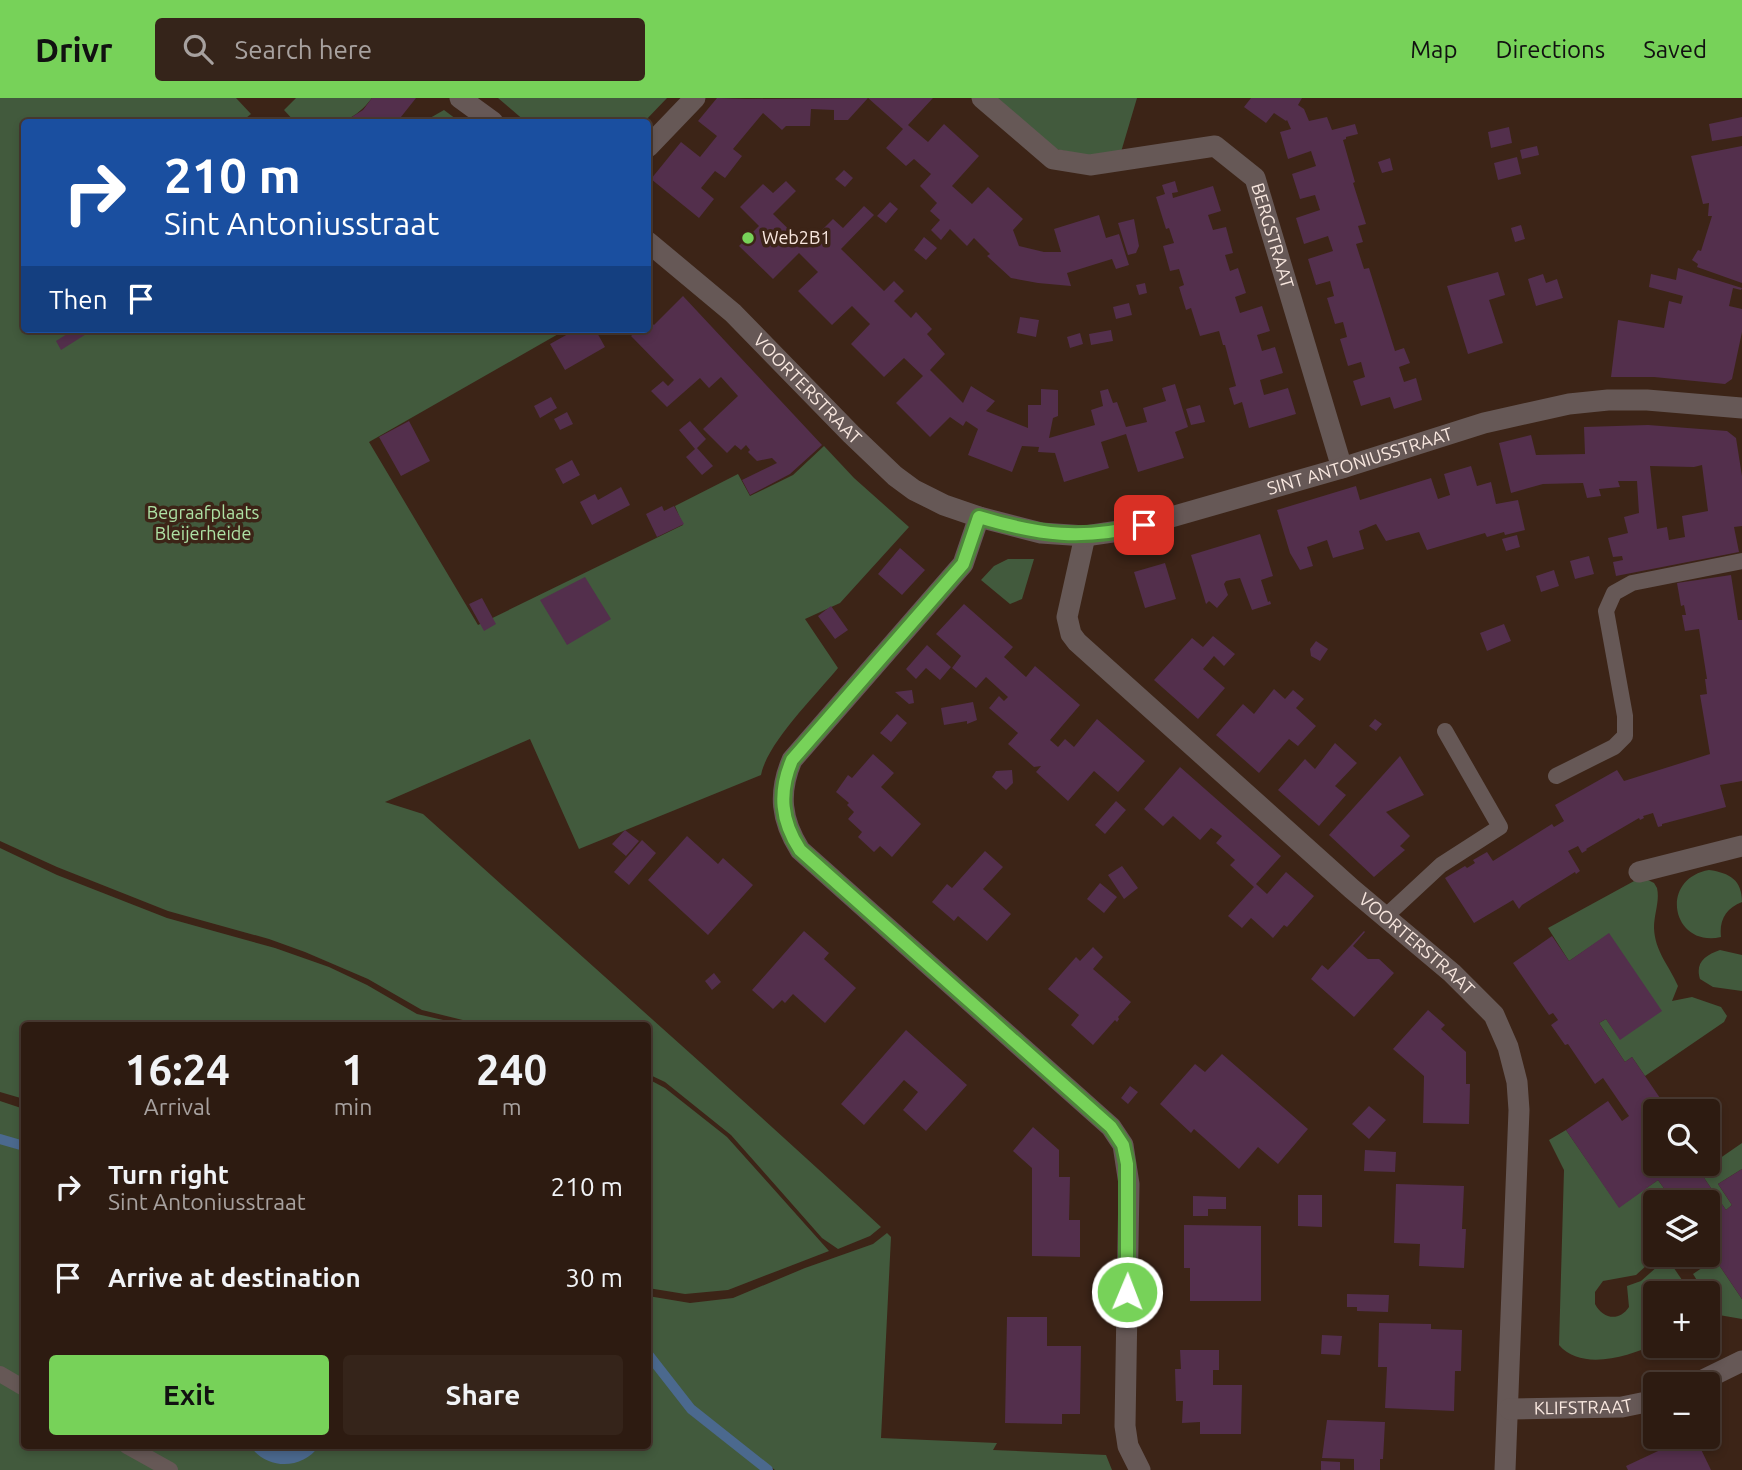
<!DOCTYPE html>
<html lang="en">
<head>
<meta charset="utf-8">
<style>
  body { margin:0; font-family:Ubuntu,sans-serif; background:#35241a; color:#f1f3f6; height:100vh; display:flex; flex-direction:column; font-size:26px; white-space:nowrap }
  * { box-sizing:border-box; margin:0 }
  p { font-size:23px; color:#a7a19f }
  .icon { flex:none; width:38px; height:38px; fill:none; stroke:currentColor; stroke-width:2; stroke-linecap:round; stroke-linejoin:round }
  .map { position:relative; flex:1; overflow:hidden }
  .panel { position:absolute; left:21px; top:924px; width:630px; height:427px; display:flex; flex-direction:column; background:#2d1b11; border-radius:7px; box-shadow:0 4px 10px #0003,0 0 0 2px #483931 }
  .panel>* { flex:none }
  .top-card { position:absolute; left:21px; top:21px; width:630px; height:214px; border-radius:7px; box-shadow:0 4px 10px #0003,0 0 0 2px #483931; background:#1a4fa0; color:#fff; overflow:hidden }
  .controls { position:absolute; left:1643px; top:1001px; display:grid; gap:14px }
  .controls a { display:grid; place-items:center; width:77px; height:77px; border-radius:7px; background:#2d1b11; box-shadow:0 4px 10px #0003,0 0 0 2px #483931; font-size:35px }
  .pin { position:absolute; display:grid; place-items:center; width:60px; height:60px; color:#fff; margin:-30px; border-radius:14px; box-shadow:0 4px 10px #0006 }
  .me { position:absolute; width:77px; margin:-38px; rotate:1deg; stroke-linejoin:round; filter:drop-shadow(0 0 5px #0008) }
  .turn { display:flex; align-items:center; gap:24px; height:147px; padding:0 28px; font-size:32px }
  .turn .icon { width:91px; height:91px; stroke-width:2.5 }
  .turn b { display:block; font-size:49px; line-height:60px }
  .then { display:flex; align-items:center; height:66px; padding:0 28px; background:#0003; gap:14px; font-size:26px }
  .eta { display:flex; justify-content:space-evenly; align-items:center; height:119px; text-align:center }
  .eta b { font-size:42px; font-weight:700; line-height:49px }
  .button { display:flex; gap:14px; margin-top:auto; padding:14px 28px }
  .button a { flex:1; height:80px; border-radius:7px; background:#77d259; color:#111; font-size:28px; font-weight:700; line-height:80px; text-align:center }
  .button a+a { background:#35241a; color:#f1f3f6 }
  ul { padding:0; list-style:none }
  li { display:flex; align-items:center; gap:21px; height:91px; padding:0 28px }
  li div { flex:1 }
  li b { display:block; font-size:26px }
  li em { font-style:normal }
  header { display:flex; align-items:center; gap:42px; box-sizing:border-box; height:98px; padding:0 35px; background:#77d259; color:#111 }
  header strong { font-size:33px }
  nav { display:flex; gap:38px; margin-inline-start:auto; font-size:24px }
  .search { width:490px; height:63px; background:#35241a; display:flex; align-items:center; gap:18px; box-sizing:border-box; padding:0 24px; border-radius:7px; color:#a7a19f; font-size:26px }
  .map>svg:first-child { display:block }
  .green { fill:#425a3d }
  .water { fill:#4b698e }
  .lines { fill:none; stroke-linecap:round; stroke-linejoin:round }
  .stream { stroke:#4b698e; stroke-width:10 }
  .building { fill:#532f4c; fill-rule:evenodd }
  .service { stroke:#665856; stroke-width:16 }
  .pedestrian { stroke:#665856; stroke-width:21 }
  .minor { stroke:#665856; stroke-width:21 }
  .tertiary { stroke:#665856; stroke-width:21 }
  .route-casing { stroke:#4d883a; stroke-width:18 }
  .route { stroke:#77d259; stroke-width:12 }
  .poi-dot { fill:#77d259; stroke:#3c2417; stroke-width:2.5 }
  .labels { text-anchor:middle; stroke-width:7; stroke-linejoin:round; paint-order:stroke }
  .street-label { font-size:18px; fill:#f8e7df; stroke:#3c2417 }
  .poi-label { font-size:18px; fill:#f8e7df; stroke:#3c2417; text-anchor:start }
  .park-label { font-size:18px; fill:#aee1a4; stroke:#3c2417 }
</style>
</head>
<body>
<header>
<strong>Drivr</strong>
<div class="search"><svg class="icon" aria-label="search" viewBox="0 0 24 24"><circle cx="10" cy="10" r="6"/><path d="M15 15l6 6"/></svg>Search here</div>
<nav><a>Map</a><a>Directions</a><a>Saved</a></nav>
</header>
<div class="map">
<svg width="1742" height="1372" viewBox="0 0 1742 1372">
  <rect width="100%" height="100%" fill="#3c2417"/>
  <path class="green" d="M0,0H236L251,16L241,24H24V231H567L369,344L478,527L683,427L675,408L738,376L750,398L793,377L824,348L854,380L909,429L840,505L805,521L838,570C816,597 767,645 761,677L579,751L530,641L385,704L423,716C576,854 730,989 881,1129L870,1138L838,1151L822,1140L731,1037L665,984L648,976V928L483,927L422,912L368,881L305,854L269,841L168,813L57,769L0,743Z
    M296,0H372C348,31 331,24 295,24L284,12Z
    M498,0H667L644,24H526Z
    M996,0H1137L1121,54L1102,60L1055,51Z
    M444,12L460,24H423Z
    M1008,461H1034L1022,501L1010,506L981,482L994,468Z
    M0,750L57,777L167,820L275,850L329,869L367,887L417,916L465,927L24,928V1001L0,994Z
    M1709,772C1730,775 1742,782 1742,804C1726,810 1719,822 1721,839C1672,850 1658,781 1709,772Z
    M1646,781L1654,785L1657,790C1660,803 1654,816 1654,830C1655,854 1669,867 1678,888L1672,903L1692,899L1721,909L1727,918L1724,924L1645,978L1632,959L1625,964L1599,925L1606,921L1620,941L1609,836L1569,863L1548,830L1636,782Z
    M1720,852L1742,857V893L1713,889L1700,881C1695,865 1705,857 1720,852Z
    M648,981L665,990L727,1039L829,1153L728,1192L685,1196L648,1190Z
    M0,1003L24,1011V1045L0,1037Z
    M1566,1032L1619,1109L1658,1082L1666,1093L1659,1098L1663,1104H1656V1157H1658L1636,1177L1603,1183L1595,1194V1206C1603,1221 1619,1224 1629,1209L1627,1188L1641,1183L1667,1160L1691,1195H1656L1655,1246C1628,1259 1581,1273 1559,1247L1564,1072L1549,1042Z
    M0,1045L24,1053V1348H648V1262L691,1317L762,1372H0Z
    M1742,1045V1071L1718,1086L1732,1107L1726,1112L1700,1074Z
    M887,1135L891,1139L881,1340L997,1345L993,1352L1106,1357L1112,1372H775L694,1309L648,1250V1198L690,1205L733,1200L805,1170L873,1146Z
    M1715,1161L1742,1201V1221L1719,1217L1708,1199V1195H1705L1693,1176Z"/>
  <path class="water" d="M250,1348H319C302,1372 267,1372 250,1348Z"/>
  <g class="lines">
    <path class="stream" d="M0,1041L24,1048
      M648,1256L691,1311L768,1372"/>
  </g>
  <path class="building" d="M372,0H416L397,24H376L374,22L372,24H344L363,12Z
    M717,0L747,1L868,0L848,22H834V12L811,11L810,28H786L782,32L763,15L733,51L742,58L725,80L715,73L701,90L714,101L699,120L651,81L681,44L700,59L717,38L698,23Z
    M868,0H933L908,27L928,44L944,26L979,58L952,88L972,106L988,89L1023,121L1013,132L1019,148L1044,154H1061L1054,131L1099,117L1106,140L1119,136L1129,167L1116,171L1112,161L1067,175L1071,188L1038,185L1011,180L987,158L990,156L974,140L967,148L950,131L941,142L931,132L940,122L930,113L937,105L920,88L931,76L914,61L906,68L886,50L903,31Z
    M1251,0H1302L1298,7L1304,11L1309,23L1327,19L1332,32L1355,26L1358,36L1346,39V41L1343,42L1355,84L1353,85L1366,126L1358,128L1363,144L1356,146L1364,171L1369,170L1395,253L1404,250L1410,265L1399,269L1404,284L1416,280L1422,302L1394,311L1390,299L1361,308L1353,283L1365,279L1361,264L1348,268L1340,241L1347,239L1343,224L1335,226L1327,200L1334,198L1330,183L1316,187L1308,161L1333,153L1328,138L1304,146L1296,120L1320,112L1315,97L1300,101L1292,76L1316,68L1311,53L1288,61L1280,34L1291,31L1287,22L1286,23L1274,15L1266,25L1244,9Z
    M1742,19V38L1712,43L1709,26Z
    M1509,29L1512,45L1491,50L1488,34Z
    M1537,48L1539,57L1522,61L1520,52Z
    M1742,48V185L1697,169L1698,166L1692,162L1698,152L1701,153L1712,118H1708L1709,105L1703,106L1691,58Z
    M1517,59L1521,76L1498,82L1494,65Z
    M1390,60L1393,72L1382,75L1378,64Z
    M844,72L853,80L845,89L835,81Z
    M786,83L796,93L773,116L806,148L833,121L843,130L864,108L874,117L841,151L884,193L894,183L904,193L894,203L911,220L916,214L932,231L927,236L945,256L930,272L963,305L971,288L995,303L986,313L1028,330V307H1041V291L1058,292V318L1053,320L1049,340L1095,327L1091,312L1103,308L1100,293L1108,291L1113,305L1117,304L1126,329L1147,324L1143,310L1166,303L1162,290L1175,286L1188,329L1175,334L1184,360L1138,374L1126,336L1101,344L1109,370L1064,384L1055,355L1038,354L1039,349L1022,348L1012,374L968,357L978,331L966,323L963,328L950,319L930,339L896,305L923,278L904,260L884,279L851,246L870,226L852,208L832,227L798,193L818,174L799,155L773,181L739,148L759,128L740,109L763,86L773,95Z
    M1175,83L1178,94L1172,95L1173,100L1213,88L1221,113L1208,117L1213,132L1226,129L1233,155L1225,157L1230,173L1238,170L1246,195L1235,199L1240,215L1262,208L1270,233L1257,237L1262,253L1275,249L1283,275L1260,282L1264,297L1288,290L1296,316L1249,330L1242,304L1234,307L1229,290L1236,288L1225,247H1223L1219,233L1200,238L1191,210L1186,212L1179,189L1184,187L1179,171L1170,173L1163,148L1174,145L1169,130L1166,131L1156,99L1165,96L1162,87Z
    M890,104L898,111L886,125L877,118Z
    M1134,121L1139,148L1136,155L1128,157L1118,125Z
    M1521,127L1525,141L1515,144L1511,130Z
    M924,139L937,150L926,162L914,152Z
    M1678,170L1742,190L1741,192L1733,190L1729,208L1742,211V234L1732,281L1725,286L1654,279H1611L1618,222L1664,230L1669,203L1681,206L1683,198L1649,189L1651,176L1676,182Z
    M1498,174L1505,197L1489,202L1503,245L1468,256L1447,188Z
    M1543,176L1546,185L1557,181L1563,200L1536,208L1528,181Z
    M1145,185L1147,195L1139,197L1136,187Z
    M683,198L822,347L790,376L750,397L742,382L777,365L772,360L757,363L748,354L750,352L746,347L741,352L735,347L727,355L703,331L738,298L721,279L709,290L700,280L667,309L651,293L663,283L668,288L674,282L631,238L639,231H648L649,222L654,227Z
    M1129,205L1132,217L1116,221L1113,209Z
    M1020,219L1039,222L1036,239L1017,235Z
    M75,231H90L91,233L61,252L56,243Z
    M577,231H595L605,249L565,272L550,246Z
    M1111,232L1113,243L1091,247L1089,236Z
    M1080,235L1083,246L1070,250L1067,239Z
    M551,299L557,310L540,320L534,308Z
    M1200,307L1205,324L1191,327L1186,311Z
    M567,314L573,326L560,332L554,321Z
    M409,323L430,363L401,378L379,339Z
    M690,323L706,341L697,350L713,368L702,377L686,359L695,351L679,332Z
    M1648,327L1727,333L1736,340L1742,378V428L1734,429L1739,454L1616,478L1613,464L1623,462L1622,458L1613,459L1608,440L1628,435L1624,419L1639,415L1637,383H1618L1620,389L1599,391L1601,398L1587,400L1583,385L1543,386L1511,395L1499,345L1531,337L1536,357L1585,356L1584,329ZM1702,367L1708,413L1682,418L1685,439L1669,442L1667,429L1657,431L1650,368L1694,369Z
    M572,362L580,377L563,386L555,371Z
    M1471,368L1477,388L1491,384L1496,406L1518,402L1525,432L1505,437L1504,434L1487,439L1485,435L1427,452L1419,434L1386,443L1376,426L1359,433L1364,451L1333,460L1327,442L1307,449L1313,468L1300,472L1290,455L1277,412L1356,388L1360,402L1431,380L1438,401L1450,397L1444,376Z
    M621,389L630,407L592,427L580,404L595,396L598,402Z
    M662,408L664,413L674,408L684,426L657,439L646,416Z
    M1260,436L1273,478L1261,482L1268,504L1270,503L1271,506L1252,512L1240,480L1226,483L1224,486L1228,497L1217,510L1209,503L1206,506L1191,457Z
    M1517,437L1520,449L1506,453L1502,441Z
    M900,450L925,472L902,497L878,476Z
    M1589,458L1594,476L1575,481L1570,463Z
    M1165,465L1176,501L1145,510L1134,474Z
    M1554,472L1559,488L1541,494L1536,478Z
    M1731,477L1738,522H1742V683L1720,687L1726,709L1662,726V728L1658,729L1653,715L1643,718L1644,720L1640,722L1639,720L1586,751L1587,752L1582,755L1578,748L1568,753L1580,773L1576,776L1575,774L1522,807L1519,811L1513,802L1474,825L1445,780L1465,768L1467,770L1475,765L1473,762L1487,754L1493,763L1552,726L1554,729L1564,723L1555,707L1617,672L1624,683L1710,656L1700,597L1707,596L1705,581H1707L1699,531L1685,533L1682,517H1686L1684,507L1681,508L1677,485Z
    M585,479L611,521L567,547L540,502Z
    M482,500L496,526L484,533L469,506Z
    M964,506L1013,549L1004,559L1026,579L1035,568L1080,607L1050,642L1058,649L1065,641L1074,649L1097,621L1145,663L1118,694L1094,673L1068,703L1036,674L1041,668L1034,669L1008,646L1018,635L989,610L999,598L1004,603L1008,599L986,579L976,590L952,570L961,558L936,536Z
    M831,508L848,532L835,541L818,518Z
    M1504,526L1511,543L1487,553L1480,535Z
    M1213,538L1235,556L1224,568L1214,558L1203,571L1225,590L1198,621L1154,582L1192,540L1203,549Z
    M1316,543L1328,551L1320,563L1311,558L1310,551Z
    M927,547L951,569L940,582L926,570L916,581L906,571Z
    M1274,591L1285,601L1293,592L1304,601L1296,610L1316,628L1298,648L1289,641L1259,675L1216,637L1243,606L1254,616Z
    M912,592L914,605L909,606L895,594Z
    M973,604L977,622L967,626V623L944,627L941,610Z
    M897,616L907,625L891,644L880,635Z
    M1375,621L1382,626L1376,633L1369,628Z
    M1335,645L1357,665L1335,688L1346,697L1319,728L1278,692L1305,661L1315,671Z
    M873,656L894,675L881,689L921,726L892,759L880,748L874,754L858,739L862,734L848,721L854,714L847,707L849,705L836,694L848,677L852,680Z
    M1400,658L1424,697L1386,714L1410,738L1400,748L1405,752L1374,779L1329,737Z
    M1180,669L1281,758L1256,786L1267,796L1286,774L1314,798L1287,829L1284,827L1273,840L1251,820L1242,830L1228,818L1254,789L1230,767L1235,762L1216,745L1222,738L1211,730L1200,742L1173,718L1163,728L1144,711Z
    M1012,672L1013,685L1006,692L992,679L996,673Z
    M1116,703L1126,712L1105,736L1095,727Z
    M625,732L639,743L626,758L612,746Z
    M687,738L718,766L723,760L753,787L708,837L648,782Z
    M642,742L656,755L629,787L614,774Z
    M985,753L1003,769L983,791L1011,816L987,843L958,818L954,823L932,804L947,786L952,790Z
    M1122,768L1138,790L1124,801L1108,777Z
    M1100,785L1117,799L1104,815L1087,801Z
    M804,833L829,855L824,861L856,890L825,925L793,896L785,905L782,902L773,911L752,892Z
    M1364,833L1365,834L1353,848L1368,861H1379L1394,875L1354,919L1311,881L1322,867L1328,872Z
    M1609,835L1662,913L1620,942L1606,921L1599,925L1625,964L1632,959L1660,1000L1656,1003L1661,1011L1668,1006L1673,1013H1656V1066H1703L1705,1070L1700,1074L1726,1112L1732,1107L1718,1086L1742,1071V1201L1715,1161L1719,1158L1714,1150L1708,1154V1104H1663L1659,1098L1666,1093L1658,1082L1619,1110L1566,1032L1608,1003L1622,1023L1629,1018L1603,980L1595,986L1568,946L1565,947L1551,927L1558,922L1553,915L1549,917L1513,865L1552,838L1569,863Z
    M1093,849L1103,859L1093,871L1131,904L1118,919L1119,921L1117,924L1115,922L1093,947L1071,927L1079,917L1048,891L1076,859L1080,863Z
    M714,875L721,884L712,892L705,883Z
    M1428,912L1445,927L1441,931L1466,954V986H1470L1469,1026L1423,1025L1424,978L1393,951Z
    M906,932L967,987L926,1033L903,1012L918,994L904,982L864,1027L841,1006Z
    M1222,956L1308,1031L1278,1066L1258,1049L1239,1071L1194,1031L1191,1035L1160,1006L1195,966L1205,974Z
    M1130,988L1138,994L1128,1006L1121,1000Z
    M1369,1008L1386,1022L1369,1041L1352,1026Z
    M1033,1029L1059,1052V1079H1070L1069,1122H1080V1159L1032,1158V1070L1013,1053Z
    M1365,1052L1396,1054L1395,1074L1364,1073Z
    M1396,1086L1464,1088L1462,1131H1466L1464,1170L1419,1168L1420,1146L1394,1145Z
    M1298,1097H1322V1129L1298,1128Z
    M1193,1098L1226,1099V1111H1208V1118H1193Z
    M1184,1127L1261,1128V1203H1190V1170H1184Z
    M1347,1196L1389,1197L1388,1214L1357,1213V1209H1347Z
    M1007,1219H1047V1248H1081L1080,1316H1062V1326L1005,1325Z
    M1379,1225L1431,1226V1231L1462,1232L1461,1273H1455L1454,1313L1385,1310L1387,1269H1378Z
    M1322,1237L1342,1238L1340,1257L1321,1256Z
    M1180,1252H1219V1272H1213V1287H1242L1241,1336H1200V1324L1182,1325L1183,1303H1176L1175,1271H1181Z
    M1327,1322L1385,1324L1383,1361H1380V1372H1354V1361L1322,1360Z
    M1688,1339H1695L1711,1372H1628L1626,1368Z
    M1321,1363L1340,1364V1372H1321Z"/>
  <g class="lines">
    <path class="service" d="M1556,678L1614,649L1625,638V618L1606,513L1614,495L1632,485L1742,463
      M1385,819L1441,767L1500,729L1445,633
      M0,1276L24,1290
      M127,1348L170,1372"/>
    <path class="pedestrian" d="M1639,774L1742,748"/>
    <g class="minor">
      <path id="s1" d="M982,0L1053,61L1090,67L1215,48L1255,80L1342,370"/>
      <path d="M648,49L695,0"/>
      <path d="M979,419L963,466L792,662C778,695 781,722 800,752L1111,1029L1123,1047L1129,1086L1125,1328L1128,1348L1140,1372"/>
      <path id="s2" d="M1085,438L1067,519L1071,536L1077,544L1352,791L1452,875L1494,917L1508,949L1517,984L1519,1012L1505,1372"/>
      <path d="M1695,1286L1742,1263"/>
      <path id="s3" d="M1509,1311L1622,1309L1656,1302"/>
    </g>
    <g class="tertiary">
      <path d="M460,0L493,24"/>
      <path id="s4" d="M648,144L733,215L851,336L895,378L914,392L944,407L979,419L1041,435L1085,438L1126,432L1342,370L1484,325L1569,306L1608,302H1647L1742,310"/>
    </g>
  </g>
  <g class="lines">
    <defs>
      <path id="route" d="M1127,1194V1066L1123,1047L1111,1029L800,752C781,723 778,695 792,662L963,466L979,419C1039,437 1082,443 1144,427"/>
    </defs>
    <use href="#route" class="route-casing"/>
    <use href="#route" class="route"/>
  </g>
  <circle class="poi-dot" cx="748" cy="140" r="7"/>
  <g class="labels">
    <g class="street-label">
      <text dy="6" stroke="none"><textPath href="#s1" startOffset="369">BERGSTRAAT</textPath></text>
      <text dy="6" stroke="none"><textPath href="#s4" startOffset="217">VOORTERSTRAAT</textPath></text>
      <text dy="6" stroke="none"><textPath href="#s4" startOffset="828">SINT ANTONIUSSTRAAT</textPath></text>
      <text dy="6" stroke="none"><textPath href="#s2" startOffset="565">VOORTERSTRAAT</textPath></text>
      <text dy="6" stroke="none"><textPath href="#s3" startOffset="74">KLIFSTRAAT</textPath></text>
    </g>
    <g class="poi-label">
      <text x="762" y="146">Web2B1</text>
    </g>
    <g class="park-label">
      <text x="203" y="421">Begraafplaats<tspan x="203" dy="21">Bleijerheide</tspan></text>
    </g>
  </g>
</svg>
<div class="controls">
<a><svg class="icon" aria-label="search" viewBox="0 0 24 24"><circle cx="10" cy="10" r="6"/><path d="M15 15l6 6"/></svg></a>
<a><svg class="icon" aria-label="layers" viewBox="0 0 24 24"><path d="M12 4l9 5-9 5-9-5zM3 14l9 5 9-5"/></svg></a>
<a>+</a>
<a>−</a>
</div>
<div class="pin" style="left:1144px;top:427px;background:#d93025"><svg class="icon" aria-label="arrive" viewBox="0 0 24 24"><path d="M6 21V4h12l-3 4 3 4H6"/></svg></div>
<svg class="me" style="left:1127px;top:1194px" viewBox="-20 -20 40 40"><circle r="17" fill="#77d259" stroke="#fff" stroke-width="3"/><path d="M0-11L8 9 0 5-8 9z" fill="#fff"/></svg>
<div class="top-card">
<div class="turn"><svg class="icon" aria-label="right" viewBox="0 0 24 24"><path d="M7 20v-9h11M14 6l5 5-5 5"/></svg><div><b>210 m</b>Sint Antoniusstraat</div></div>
<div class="then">Then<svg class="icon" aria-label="arrive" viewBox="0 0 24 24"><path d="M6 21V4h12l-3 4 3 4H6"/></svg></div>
</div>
<section class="panel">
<div class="eta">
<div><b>16:24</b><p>Arrival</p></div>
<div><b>1</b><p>min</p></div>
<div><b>240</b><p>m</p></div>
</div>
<ul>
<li><svg class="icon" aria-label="right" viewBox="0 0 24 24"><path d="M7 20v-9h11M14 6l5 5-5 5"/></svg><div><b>Turn right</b><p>Sint Antoniusstraat</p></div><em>210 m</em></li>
<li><svg class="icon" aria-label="arrive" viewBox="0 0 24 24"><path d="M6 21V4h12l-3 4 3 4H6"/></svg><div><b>Arrive at destination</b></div><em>30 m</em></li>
</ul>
<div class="button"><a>Exit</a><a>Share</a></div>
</section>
</div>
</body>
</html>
